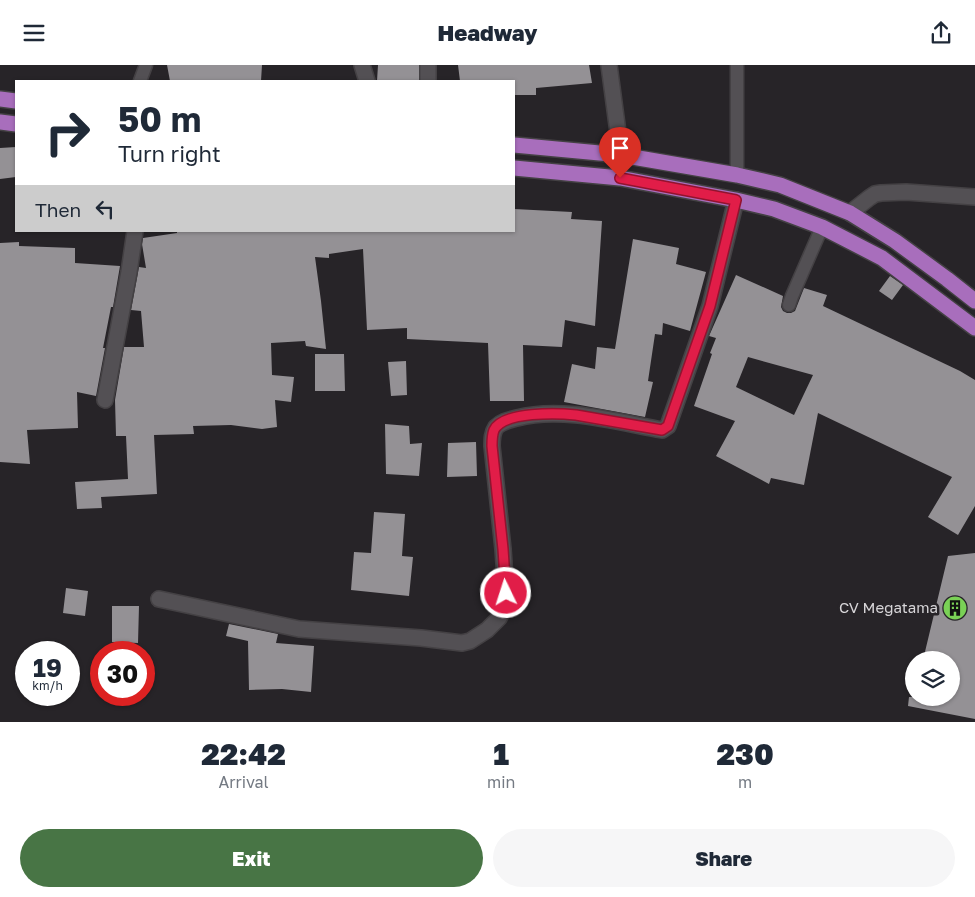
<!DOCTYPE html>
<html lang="en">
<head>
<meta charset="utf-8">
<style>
  body { margin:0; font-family:"Golos Text",sans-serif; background:#f6f6f7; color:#1f2937; height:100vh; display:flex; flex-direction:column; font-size:19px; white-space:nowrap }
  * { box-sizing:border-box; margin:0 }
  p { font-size:16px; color:#747a83 }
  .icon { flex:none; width:28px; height:28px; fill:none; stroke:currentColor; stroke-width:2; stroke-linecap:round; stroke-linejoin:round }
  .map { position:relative; height:657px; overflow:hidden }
  .drawer { display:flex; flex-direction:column; background:#fff; flex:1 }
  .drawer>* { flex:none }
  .guide { position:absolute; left:15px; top:15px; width:500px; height:152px; border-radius:0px; box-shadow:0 1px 4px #0004; background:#fff; color:#1f2937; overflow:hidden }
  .buttons { position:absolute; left:905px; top:586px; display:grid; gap:10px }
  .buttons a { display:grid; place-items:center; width:55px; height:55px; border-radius:50%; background:#fff; box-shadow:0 1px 4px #0004; font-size:25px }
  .speed { position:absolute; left:15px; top:576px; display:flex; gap:10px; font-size:25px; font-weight:700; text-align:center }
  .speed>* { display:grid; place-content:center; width:65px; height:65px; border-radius:50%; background:#fff; box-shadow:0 1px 4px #0004; line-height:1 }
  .speed small { font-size:12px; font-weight:400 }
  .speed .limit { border:8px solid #d22; background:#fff; color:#111 }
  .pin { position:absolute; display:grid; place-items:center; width:42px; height:42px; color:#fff; margin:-51px -21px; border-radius:50% 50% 50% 0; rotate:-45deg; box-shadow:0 0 5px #0007 }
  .pin .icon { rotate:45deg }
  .me { position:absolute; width:55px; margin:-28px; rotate:356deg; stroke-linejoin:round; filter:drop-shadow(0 0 4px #0008) }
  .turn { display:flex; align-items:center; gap:18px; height:105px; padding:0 20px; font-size:22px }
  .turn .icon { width:65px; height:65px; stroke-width:2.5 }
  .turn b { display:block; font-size:35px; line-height:42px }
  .then { display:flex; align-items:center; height:48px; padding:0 20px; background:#0003; gap:10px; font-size:19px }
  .eta { display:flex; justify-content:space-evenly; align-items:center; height:85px; text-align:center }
  .eta b { font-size:30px; font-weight:800; line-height:35px }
  .button { display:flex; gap:10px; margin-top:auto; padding:10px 20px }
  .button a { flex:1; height:58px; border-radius:30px; background:#487545; color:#fff; font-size:20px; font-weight:800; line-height:58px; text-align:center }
  .button a+a { background:#f6f6f7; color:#1f2937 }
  header { display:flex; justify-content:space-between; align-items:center; height:65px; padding:0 20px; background:#fff; font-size:22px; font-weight:800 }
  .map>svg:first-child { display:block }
  .building { fill:#949195; fill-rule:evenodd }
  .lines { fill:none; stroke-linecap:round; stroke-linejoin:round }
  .service-casing { stroke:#444144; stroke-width:15 }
  .minor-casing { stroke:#444144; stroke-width:18 }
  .trunk-casing { stroke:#444144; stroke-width:18 }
  .service { stroke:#535054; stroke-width:12 }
  .minor { stroke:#535054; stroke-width:15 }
  .trunk { stroke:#a86ebc; stroke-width:15 }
  .route-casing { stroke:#92132f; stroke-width:12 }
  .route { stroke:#e11d48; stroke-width:9 }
  .labels { text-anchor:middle; stroke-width:5; stroke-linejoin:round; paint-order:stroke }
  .poi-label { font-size:15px; fill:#d7d5d8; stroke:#272428; text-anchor:end }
</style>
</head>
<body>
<header><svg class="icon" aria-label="menu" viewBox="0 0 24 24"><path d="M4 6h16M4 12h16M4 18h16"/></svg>Headway<svg class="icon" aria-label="share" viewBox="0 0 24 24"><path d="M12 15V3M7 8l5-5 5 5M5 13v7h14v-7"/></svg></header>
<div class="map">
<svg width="975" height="657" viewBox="0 0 975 657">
  <rect width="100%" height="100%" fill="#272428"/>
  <path class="building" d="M167,0H262L261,16H170Z
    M378,0H419V16H377Z
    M458,0H589L592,18L536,23V30H514V16H460Z
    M16,82V112L0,114V83Z
    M514,144L572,147L571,154L602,156L595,261L565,255L562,282L523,280L524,336H490L488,278L407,274V263L367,265L363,184L329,189V193L315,192L321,236L326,284L306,281L305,276L271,278L272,310L294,312L291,337L275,335L277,362L262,364L231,360L193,361L194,369L154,370L157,429L101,432L102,443L77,444L75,417L128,414L126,371H116L115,335L124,282H144L141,246L131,245L139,202L146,203L142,179L143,173L177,168V166H514Z
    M633,174L679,183L676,199L706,207L690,266L663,258L662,270L655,269L648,316L653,317L645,352L564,337L572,299L595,304L597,282L615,284Z
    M19,177V181L75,183V198L120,201L113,242H111L103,283H105L96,331L77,327L78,363L27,365L30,399L0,397V178Z
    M736,210L783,231L781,242L783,246L787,248H791L795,246L804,223L827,230L823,241L960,306L975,315V441L958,470L928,452L952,412L818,348L804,420L771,413L769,419L716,391L735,356L694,341L712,289L710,288L716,273L709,271ZM748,292L813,310L794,350L736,322Z
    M890,211L903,220L892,235L879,226Z
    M315,289H344L345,326H315Z
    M406,296L407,330L391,331L388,297Z
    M385,359L409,361L410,379L422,378L419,411L386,409Z
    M476,377L477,411L447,412L448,378Z
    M374,447L405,449L402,491L413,492L409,531L351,525L354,487L371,488Z
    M975,488V654L908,641L909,632H951V595H923L948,491Z
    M66,523L88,526L85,551L63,548Z
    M112,541H139L138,578L112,577Z
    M229,559L278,569L276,578L314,581L311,627L282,624L249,625L248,576L226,571Z"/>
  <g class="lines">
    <defs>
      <path id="service" d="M140,16L146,0
        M737,110V0
        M789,240L792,231L822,162"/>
      <path id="minor" d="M362,0L367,16
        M428,0V16
        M609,0L621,90
        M850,148L869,133L875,129L881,128L906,127L975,132
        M105,335L129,207L135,166
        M159,534L299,564L421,573L462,578L470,576L487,565L499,553L503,545L506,528L503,484L492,381C492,374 492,368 496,362C502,356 509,355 517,353C562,341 617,357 662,365L668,361L710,241L736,135"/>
      <path id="trunk" d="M0,34L16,36
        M0,57L16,59
        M514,80L621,90L737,110L780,120L850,148L895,176L947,214L975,236
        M514,103L620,113L736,135L774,144L822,162L882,193L975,263"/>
    </defs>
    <use href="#service" class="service-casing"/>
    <use href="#minor" class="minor-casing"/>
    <use href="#trunk" class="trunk-casing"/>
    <use href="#service" class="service"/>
    <use href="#minor" class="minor"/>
    <use href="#trunk" class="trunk"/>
  </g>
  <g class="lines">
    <defs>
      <path id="route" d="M506,528L503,484L492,381C492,376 492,370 494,365C504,346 558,348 576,350L662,365L668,361L710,241L736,135L620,113"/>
    </defs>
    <use href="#route" class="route-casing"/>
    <use href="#route" class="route"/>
  </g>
  <defs>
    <symbol id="building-disc" viewBox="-11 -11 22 22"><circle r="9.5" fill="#7ad156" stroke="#272428"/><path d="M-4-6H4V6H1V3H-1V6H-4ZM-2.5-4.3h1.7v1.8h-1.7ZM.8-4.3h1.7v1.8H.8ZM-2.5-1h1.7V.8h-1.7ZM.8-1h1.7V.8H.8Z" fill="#111"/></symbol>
  </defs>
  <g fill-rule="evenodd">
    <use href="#building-disc" x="941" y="529" width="28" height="28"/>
  </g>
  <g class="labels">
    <g class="poi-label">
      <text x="938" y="548">CV Megatama</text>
    </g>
  </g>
</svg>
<div class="buttons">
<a><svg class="icon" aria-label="layers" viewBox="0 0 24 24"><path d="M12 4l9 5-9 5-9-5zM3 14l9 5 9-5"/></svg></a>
</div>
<div class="speed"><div>19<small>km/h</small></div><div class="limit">30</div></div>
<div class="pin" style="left:620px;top:113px;background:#d93025"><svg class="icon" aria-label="arrive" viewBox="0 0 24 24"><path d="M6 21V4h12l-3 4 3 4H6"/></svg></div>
<svg class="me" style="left:506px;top:528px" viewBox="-20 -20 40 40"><circle r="17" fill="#e11d48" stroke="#fff" stroke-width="3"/><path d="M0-11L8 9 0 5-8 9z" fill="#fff"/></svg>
<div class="guide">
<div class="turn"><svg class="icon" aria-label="right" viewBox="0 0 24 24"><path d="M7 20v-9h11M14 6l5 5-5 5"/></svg><div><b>50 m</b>Turn right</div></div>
<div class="then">Then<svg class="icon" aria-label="left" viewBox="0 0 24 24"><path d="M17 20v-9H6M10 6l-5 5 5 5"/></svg></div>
</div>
</div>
<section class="drawer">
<div class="eta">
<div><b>22:42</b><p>Arrival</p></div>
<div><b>1</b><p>min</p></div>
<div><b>230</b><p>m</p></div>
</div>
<div class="button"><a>Exit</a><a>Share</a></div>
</section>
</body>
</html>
